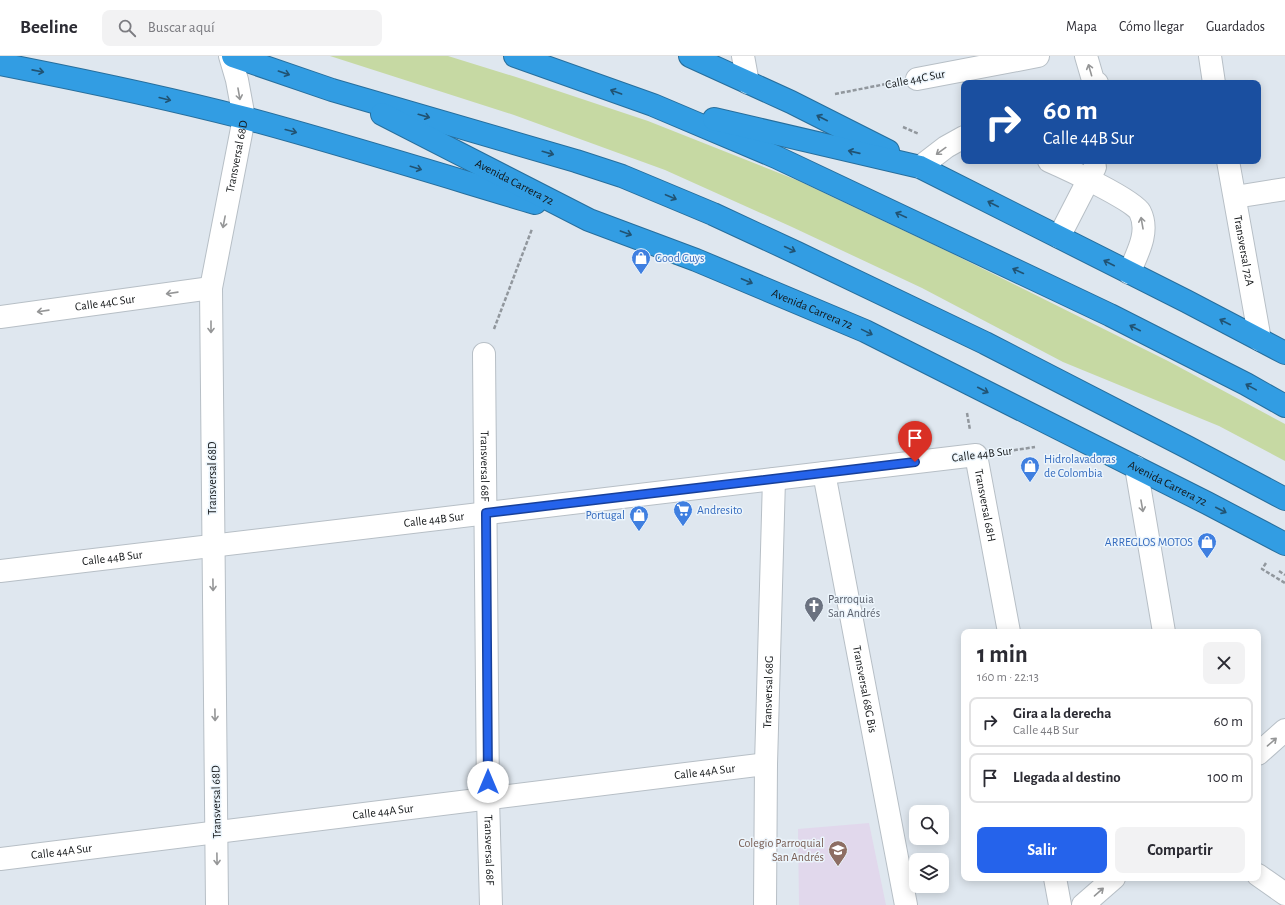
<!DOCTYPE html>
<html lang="es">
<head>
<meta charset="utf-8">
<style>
  body { margin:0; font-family:"Alegreya Sans",sans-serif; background:#f2f2f3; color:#2b2b33; height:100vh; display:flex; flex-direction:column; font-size:15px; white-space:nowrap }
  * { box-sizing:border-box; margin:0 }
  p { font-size:13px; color:#7c7c81 }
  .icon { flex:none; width:22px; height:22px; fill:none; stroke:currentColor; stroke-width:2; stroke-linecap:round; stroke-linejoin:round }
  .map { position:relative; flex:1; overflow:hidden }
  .side { position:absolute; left:961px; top:573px; width:300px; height:252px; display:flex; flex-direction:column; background:#fff; border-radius:8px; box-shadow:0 2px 10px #0003 }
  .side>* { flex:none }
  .guide { position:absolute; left:961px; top:24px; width:300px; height:84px; border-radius:8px; box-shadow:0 2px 10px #0003; background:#1a4fa0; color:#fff; overflow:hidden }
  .controls { position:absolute; left:909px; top:749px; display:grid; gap:8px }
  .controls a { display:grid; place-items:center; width:40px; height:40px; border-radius:8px; background:#fff; box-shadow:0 2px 10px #0003; font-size:20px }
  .pin { position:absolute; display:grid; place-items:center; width:34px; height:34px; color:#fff; margin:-41px -17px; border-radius:50% 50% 50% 0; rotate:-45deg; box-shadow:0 0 4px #0007 }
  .pin .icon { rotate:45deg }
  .me { position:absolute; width:44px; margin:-22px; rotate:0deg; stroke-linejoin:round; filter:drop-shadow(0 0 3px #0008) }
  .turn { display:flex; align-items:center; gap:14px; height:84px; padding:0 16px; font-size:18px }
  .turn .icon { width:52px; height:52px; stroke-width:2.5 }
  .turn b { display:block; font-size:28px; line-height:34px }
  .round { display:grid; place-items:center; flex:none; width:42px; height:42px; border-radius:8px; background:#f2f2f3 }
  .summary { display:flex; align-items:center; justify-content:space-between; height:68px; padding:0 16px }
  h1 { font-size:24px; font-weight:600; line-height:30px }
  .button { display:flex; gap:8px; margin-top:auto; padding:8px 16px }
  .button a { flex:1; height:46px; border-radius:8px; background:#2563eb; color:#fff; font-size:16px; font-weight:600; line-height:46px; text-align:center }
  .button a+a { background:#f2f2f3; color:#2b2b33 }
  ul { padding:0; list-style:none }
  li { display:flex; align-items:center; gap:12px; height:50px; margin:0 8px 6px; padding:0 8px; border:2px solid #e1e1e2; border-radius:8px }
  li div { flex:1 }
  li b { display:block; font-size:15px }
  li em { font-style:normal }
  header { display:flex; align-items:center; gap:24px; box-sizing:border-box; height:56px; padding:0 20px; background:#fff; border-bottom:1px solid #e1e1e2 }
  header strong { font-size:19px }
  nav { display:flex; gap:22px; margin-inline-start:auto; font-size:14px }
  .search { width:280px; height:36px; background:#f2f2f3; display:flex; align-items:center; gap:10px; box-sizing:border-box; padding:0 14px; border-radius:8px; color:#7c7c81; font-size:15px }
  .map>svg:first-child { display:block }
  .education { fill:#e1d8ec }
  .green { fill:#c6d9a3 }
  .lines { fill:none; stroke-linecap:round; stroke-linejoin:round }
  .minor-casing { stroke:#b7bfc6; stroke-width:24 }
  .highway-casing { stroke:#276e9c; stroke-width:24 }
  .path { stroke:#91979d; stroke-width:2.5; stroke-dasharray:4 2; stroke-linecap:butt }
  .minor { stroke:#fff; stroke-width:22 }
  .highway { stroke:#329de3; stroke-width:22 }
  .oneway { stroke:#959697 }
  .oneway2 { stroke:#215373 }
  .route-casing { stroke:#184099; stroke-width:10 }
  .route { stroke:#2563eb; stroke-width:7 }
  .labels { text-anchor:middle; stroke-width:3; stroke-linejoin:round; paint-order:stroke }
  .street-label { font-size:12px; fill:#131618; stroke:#ecf5fc }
  .shop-label { font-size:12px; fill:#366cbe; stroke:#ecf5fc; text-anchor:start }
  .worship-label { font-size:12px; fill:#5b616d; stroke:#ecf5fc; text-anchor:start }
  .education-label { font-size:12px; fill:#785e54; stroke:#ecf5fc; text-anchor:end }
</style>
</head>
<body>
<header>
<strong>Beeline</strong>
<div class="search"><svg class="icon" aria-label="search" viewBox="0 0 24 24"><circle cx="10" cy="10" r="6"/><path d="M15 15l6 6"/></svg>Buscar aquí</div>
<nav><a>Mapa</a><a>Cómo llegar</a><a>Guardados</a></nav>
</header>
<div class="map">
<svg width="1285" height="849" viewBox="0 0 1285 849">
  <rect width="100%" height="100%" fill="#dfe7ef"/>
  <path class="education" d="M869,767L886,849H799L798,773Z"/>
  <path class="green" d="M330,0H448L516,21L648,65L799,125L947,195L1168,305L1285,368V405L1219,370L1063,306L922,232L792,171L665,114L514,59Z"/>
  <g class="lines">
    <defs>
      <g id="minor">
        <path d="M743,0L748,27"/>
        <path d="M1086,0L1093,24L1097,27"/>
        <path d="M1210,0L1214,27"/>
        <path d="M917,23L1038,0"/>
        <path d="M1049,105C1065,112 1134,144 1140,156C1150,176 1137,198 1129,217"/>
        <path id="s1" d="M1228,105L1260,284"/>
        <path d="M920,111L946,91L964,81"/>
        <path d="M1235,141L1285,133"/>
        <path d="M1059,181L1095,111"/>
        <path id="s2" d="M0,261L211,232"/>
        <path id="s3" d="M484,298L488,742L491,849"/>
        <path d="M1136,411L1164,576"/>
        <path id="s4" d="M824,417L906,849"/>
        <path id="s5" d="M0,515L976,399L1009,576"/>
        <path d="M1258,698L1285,674"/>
        <path id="s6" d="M0,803L766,708"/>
        <path d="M1258,819L1285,838"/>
        <path d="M1055,822L1060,849"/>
        <path id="s7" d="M217,849L211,232L244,62L237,24L230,0"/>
        <path id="s8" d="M765,849L766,708L774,423"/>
        <path d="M1083,849L1114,822"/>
      </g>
      <g id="highway">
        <path d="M233,0L332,34L576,105L622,120L713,158L797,197L985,287L1187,391L1285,443"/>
        <path d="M515,0L653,49L776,101L1110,259L1246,328L1285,350"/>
        <path d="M690,0L791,46L888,95"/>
        <path d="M0,8C82,24 164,41 245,62C342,88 438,118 535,147"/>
        <path id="s9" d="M382,58L589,164L696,204L865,275L1207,447L1285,488"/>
        <path d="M714,63L920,111L1186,245L1285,297"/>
      </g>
    </defs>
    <use href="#minor" class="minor-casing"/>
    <use href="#highway" class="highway-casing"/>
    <path class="path" d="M835,38L891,27
      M903,71L919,78
      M494,273L532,173
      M967,357L970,374
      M1002,396L1035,391
      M1266,507L1262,513L1285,527
      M1279,515L1285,519"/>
    <use href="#minor" class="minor"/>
    <use href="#highway" class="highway"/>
  </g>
  <defs><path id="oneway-shaft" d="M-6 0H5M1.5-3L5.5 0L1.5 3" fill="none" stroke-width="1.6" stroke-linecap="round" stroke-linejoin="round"/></defs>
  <g class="oneway">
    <use href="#oneway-shaft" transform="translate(1090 14) rotate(-106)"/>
    <use href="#oneway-shaft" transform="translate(239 38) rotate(80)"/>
    <use href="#oneway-shaft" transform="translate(941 95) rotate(144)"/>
    <use href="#oneway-shaft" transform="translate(224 166) rotate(101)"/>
    <use href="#oneway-shaft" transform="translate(1142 167) rotate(-100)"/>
    <use href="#oneway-shaft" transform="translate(172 237) rotate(172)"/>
    <use href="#oneway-shaft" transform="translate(43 255) rotate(172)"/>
    <use href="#oneway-shaft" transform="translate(211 271) rotate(90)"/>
    <use href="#oneway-shaft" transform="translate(1142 450) rotate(80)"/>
    <use href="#oneway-shaft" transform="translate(213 529) rotate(89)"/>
    <use href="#oneway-shaft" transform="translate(215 659) rotate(89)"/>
    <use href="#oneway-shaft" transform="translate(1272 686) rotate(-41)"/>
    <use href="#oneway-shaft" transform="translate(217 803) rotate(89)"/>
    <use href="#oneway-shaft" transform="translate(1099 836) rotate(-41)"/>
  </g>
  <g class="oneway2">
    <use href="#oneway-shaft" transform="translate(38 15) rotate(11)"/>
    <use href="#oneway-shaft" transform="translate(284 17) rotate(19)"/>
    <use href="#oneway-shaft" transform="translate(616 36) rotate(-160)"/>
    <use href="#oneway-shaft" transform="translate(165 43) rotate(14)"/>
    <use href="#oneway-shaft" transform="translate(424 60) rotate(16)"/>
    <use href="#oneway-shaft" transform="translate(822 62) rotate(-153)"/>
    <use href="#oneway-shaft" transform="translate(291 75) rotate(15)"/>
    <use href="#oneway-shaft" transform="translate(854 96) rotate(-167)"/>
    <use href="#oneway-shaft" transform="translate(548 97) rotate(16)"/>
    <use href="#oneway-shaft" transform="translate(416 112) rotate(17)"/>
    <use href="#oneway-shaft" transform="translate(671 141) rotate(23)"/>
    <use href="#oneway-shaft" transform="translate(993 148) rotate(-153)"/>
    <use href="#oneway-shaft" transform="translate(901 159) rotate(-155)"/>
    <use href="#oneway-shaft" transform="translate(626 177) rotate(20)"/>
    <use href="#oneway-shaft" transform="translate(790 193) rotate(25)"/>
    <use href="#oneway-shaft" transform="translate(1109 207) rotate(-153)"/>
    <use href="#oneway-shaft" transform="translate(1018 215) rotate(-155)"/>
    <use href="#oneway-shaft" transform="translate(747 225) rotate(23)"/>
    <use href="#oneway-shaft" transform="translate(1225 266) rotate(-153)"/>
    <use href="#oneway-shaft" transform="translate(1135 272) rotate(-153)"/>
    <use href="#oneway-shaft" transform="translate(867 276) rotate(26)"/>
    <use href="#oneway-shaft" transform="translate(1251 331) rotate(-151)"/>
    <use href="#oneway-shaft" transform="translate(983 334) rotate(27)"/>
    <use href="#oneway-shaft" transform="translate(1221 454) rotate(27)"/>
  </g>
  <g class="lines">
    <defs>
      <path id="route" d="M488,726L486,457L915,406"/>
    </defs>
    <use href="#route" class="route-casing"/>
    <use href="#route" class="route"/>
  </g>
  <defs>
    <symbol id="shop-pin" viewBox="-11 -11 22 30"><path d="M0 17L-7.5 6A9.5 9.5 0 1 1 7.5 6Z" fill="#3f7fe0" stroke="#ecf5fc"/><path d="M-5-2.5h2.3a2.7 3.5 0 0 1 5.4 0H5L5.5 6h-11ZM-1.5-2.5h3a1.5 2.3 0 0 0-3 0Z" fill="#fff"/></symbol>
    <symbol id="supermarket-pin" viewBox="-11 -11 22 30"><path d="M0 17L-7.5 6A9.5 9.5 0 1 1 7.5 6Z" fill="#3f7fe0" stroke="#ecf5fc"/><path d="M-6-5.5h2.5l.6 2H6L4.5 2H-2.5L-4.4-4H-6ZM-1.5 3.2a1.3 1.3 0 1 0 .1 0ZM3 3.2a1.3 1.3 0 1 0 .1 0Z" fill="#fff"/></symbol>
    <symbol id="church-pin" viewBox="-11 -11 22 30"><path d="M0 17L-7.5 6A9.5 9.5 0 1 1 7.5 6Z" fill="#6b7280" stroke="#ecf5fc"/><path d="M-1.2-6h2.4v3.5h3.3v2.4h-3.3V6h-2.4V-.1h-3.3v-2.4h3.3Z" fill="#fff"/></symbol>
    <symbol id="school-pin" viewBox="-11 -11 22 30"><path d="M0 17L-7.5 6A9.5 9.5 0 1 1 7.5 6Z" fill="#8d6e63" stroke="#ecf5fc"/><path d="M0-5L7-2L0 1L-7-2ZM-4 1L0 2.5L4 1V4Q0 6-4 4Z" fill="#fff"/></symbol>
  </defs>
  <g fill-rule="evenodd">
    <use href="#shop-pin" x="630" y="191" width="22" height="30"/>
    <use href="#shop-pin" x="1019" y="399" width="22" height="30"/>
    <use href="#supermarket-pin" x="672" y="443" width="22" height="30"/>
    <use href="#shop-pin" x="628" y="448" width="22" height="30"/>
    <use href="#shop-pin" x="1196" y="475" width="22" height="30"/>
    <use href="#church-pin" x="803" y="539" width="22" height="30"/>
    <use href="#school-pin" x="827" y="783" width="22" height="30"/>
  </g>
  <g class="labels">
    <g class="street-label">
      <text transform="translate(915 23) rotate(-11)" y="4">Calle 44C Sur</text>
      <text dy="4" stroke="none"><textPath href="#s7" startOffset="751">Transversal 68D</textPath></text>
      <text dy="4" stroke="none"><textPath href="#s9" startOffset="149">Avenida Carrera 72</textPath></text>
      <text dy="4" stroke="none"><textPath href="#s1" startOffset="91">Transversal 72A</textPath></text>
      <text dy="4" stroke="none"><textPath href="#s2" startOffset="106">Calle 44C Sur</textPath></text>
      <text dy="4" stroke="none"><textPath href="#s9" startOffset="473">Avenida Carrera 72</textPath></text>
      <text transform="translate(982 398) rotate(-7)" y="4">Calle 44B Sur</text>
      <text dy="4" stroke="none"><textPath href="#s3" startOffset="112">Transversal 68F</textPath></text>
      <text transform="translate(212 422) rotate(-90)" y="4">Transversal 68D</text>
      <text dy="4" stroke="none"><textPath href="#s9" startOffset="869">Avenida Carrera 72</textPath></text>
      <text dy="4" stroke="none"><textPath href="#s5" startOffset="1034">Transversal 68H</textPath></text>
      <text dy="4" stroke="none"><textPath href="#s5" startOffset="437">Calle 44B Sur</textPath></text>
      <text dy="4" stroke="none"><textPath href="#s5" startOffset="113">Calle 44B Sur</textPath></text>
      <text dy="4" stroke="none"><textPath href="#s4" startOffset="220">Transversal 68G Bis</textPath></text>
      <text dy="4" stroke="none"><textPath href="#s8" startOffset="213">Transversal 68G</textPath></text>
      <text dy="4" stroke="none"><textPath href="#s6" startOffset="710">Calle 44A Sur</textPath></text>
      <text transform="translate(216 746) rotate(-91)" y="4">Transversal 68D</text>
      <text dy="4" stroke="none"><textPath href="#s6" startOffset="386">Calle 44A Sur</textPath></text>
      <text dy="4" stroke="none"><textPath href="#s3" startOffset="496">Transversal 68F</textPath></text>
      <text dy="4" stroke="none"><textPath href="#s6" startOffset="62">Calle 44A Sur</textPath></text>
    </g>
    <g class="shop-label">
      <text x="655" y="206">Good Guys</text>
      <text x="1044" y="407">Hidrolavadoras<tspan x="1044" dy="14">de Colombia</tspan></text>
      <text x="697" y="458">Andresito</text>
      <text x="625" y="463" text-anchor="end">Portugal</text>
      <text x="1193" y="490" text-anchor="end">ARREGLOS MOTOS</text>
    </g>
    <g class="worship-label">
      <text x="828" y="547">Parroquia<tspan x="828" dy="14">San Andrés</tspan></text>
    </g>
    <g class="education-label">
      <text x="824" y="791">Colegio Parroquial<tspan x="824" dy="14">San Andrés</tspan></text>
    </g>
  </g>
</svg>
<div class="controls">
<a><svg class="icon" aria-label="search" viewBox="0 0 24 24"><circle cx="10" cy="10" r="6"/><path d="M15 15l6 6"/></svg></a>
<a><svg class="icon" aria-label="layers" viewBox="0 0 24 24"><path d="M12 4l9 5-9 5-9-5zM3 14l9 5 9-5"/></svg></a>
</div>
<div class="pin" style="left:915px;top:406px;background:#d93025"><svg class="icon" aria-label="arrive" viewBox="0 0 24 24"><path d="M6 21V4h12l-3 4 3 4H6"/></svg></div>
<svg class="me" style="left:488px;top:726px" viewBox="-20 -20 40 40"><circle r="19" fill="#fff"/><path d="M0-13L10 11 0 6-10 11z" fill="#2563eb"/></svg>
<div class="guide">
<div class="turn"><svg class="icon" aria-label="right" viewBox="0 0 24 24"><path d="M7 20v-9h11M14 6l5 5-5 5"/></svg><div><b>60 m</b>Calle 44B Sur</div></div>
</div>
<section class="side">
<div class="summary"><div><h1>1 min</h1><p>160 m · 22:13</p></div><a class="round"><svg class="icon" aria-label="close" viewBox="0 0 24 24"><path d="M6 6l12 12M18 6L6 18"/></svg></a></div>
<ul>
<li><svg class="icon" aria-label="right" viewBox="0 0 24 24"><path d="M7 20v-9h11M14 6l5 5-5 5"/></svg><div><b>Gira a la derecha</b><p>Calle 44B Sur</p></div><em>60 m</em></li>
<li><svg class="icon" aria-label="arrive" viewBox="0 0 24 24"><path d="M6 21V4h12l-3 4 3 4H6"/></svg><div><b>Llegada al destino</b></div><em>100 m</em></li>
</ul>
<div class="button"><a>Salir</a><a>Compartir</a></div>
</section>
</div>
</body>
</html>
